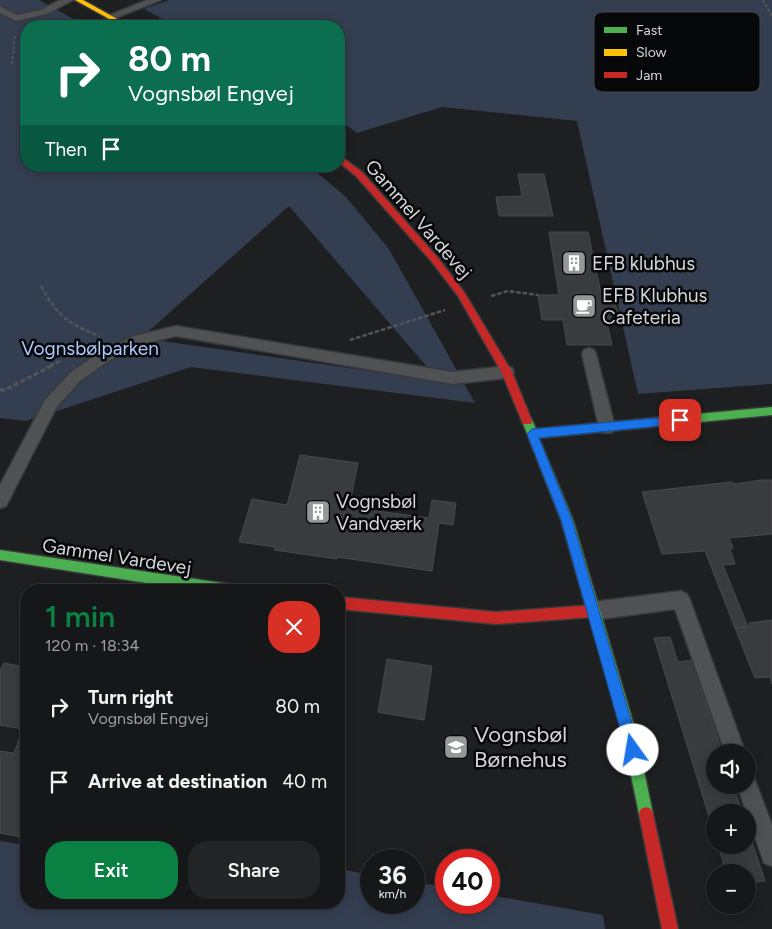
<!DOCTYPE html>
<html lang="en">
<head>
<meta charset="utf-8">
<style>
  body { margin:0; font-family:Figtree,sans-serif; background:#232426; color:#f1f3f6; height:100vh; display:flex; flex-direction:column; font-size:19px; white-space:nowrap }
  * { box-sizing:border-box; margin:0 }
  p { font-size:16px; color:#9e9fa2 }
  .icon { flex:none; width:28px; height:28px; fill:none; stroke:currentColor; stroke-width:2; stroke-linecap:round; stroke-linejoin:round }
  .map { position:relative; flex:1; overflow:hidden }
  .drawer { position:absolute; left:20px; top:584px; width:325px; height:325px; display:flex; flex-direction:column; background:#161719; border-radius:20px; box-shadow:0 2px 12px #0003,0 0 0 1px #353638 }
  .drawer>* { flex:none }
  .hud { position:absolute; left:20px; top:20px; width:325px; height:152px; border-radius:20px; box-shadow:0 2px 12px #0003,0 0 0 1px #353638; background:#0b6e4f; color:#fff; overflow:hidden }
  .fabs { position:absolute; left:706px; top:744px; display:grid; gap:10px }
  .fabs a { display:grid; place-items:center; width:50px; height:50px; border-radius:50%; background:#161719; box-shadow:0 2px 12px #0003,0 0 0 1px #353638; font-size:25px }
  .speed { position:absolute; left:360px; top:849px; display:flex; gap:10px; font-size:25px; font-weight:700; text-align:center }
  .speed>* { display:grid; place-content:center; width:65px; height:65px; border-radius:50%; background:#161719; box-shadow:0 2px 12px #0003,0 0 0 1px #353638; line-height:1 }
  .speed small { font-size:12px; font-weight:400 }
  .speed .limit { border:8px solid #d22; background:#fff; color:#111 }
  .pin { position:absolute; display:grid; place-items:center; width:42px; height:42px; color:#fff; margin:-21px; border-radius:10px; box-shadow:0 2px 8px #0006 }
  .me { position:absolute; width:55px; margin:-28px; rotate:347deg; stroke-linejoin:round; filter:drop-shadow(0 0 4px #0008) }
  .turn { display:flex; align-items:center; gap:18px; height:105px; padding:0 25px; font-size:22px }
  .turn .icon { width:65px; height:65px; stroke-width:2.5 }
  .turn b { display:block; font-size:35px; line-height:42px }
  .then { display:flex; align-items:center; height:48px; padding:0 25px; background:#0003; gap:10px; font-size:19px }
  .round { display:grid; place-items:center; flex:none; width:52px; height:52px; border-radius:20px; background:#232426 }
  .overview { display:flex; align-items:center; justify-content:space-between; height:85px; padding:0 25px }
  h1 { font-size:30px; font-weight:600; line-height:38px; color:#0b8043 }
  .action { display:flex; gap:10px; margin-top:auto; padding:10px 25px }
  .action a { flex:1; height:58px; border-radius:20px; background:#0b8043; color:#fff; font-size:20px; font-weight:600; line-height:58px; text-align:center }
  .action a+a { background:#232426; color:#f1f3f6 }
  ul { padding:0; list-style:none }
  li { display:flex; align-items:center; gap:15px; height:75px; padding:0 25px }
  li div { flex:1 }
  li b { display:block; font-size:19px }
  li em { font-style:normal }
  .map>svg:first-child { display:block }
  .green { fill:#343e51; fill-rule:evenodd }
  .building { fill:#3a3b3d; stroke:#48494b }
  .lines { fill:none; stroke-linecap:round; stroke-linejoin:round }
  .lane-casing { stroke:#38393c; stroke-width:3 }
  .fast-casing { stroke:#38393c; stroke-width:3 }
  .slow-casing { stroke:#38393c; stroke-width:3 }
  .jam-casing { stroke:#38393c; stroke-width:3 }
  .path-far2 { stroke:#545557; stroke-width:2; stroke-dasharray:3 2; stroke-linecap:butt }
  .path-far1 { stroke:#545557; stroke-width:2.5; stroke-dasharray:4.5 2; stroke-linecap:butt }
  .path { stroke:#545557; stroke-width:3; stroke-dasharray:5 2.5; stroke-linecap:butt }
  .lane { fill:#505153; fill-rule:evenodd }
  .fast { fill:#4caf50; fill-rule:evenodd }
  .slow { fill:#ffc107; fill-rule:evenodd }
  .jam { fill:#c62828; fill-rule:evenodd }
  .route { fill:#1a73e8; stroke:#114b97 }
  .labels { text-anchor:middle; stroke-width:5; stroke-linejoin:round; paint-order:stroke }
  .street-label { font-size:19px; fill:#d5d7da; stroke:#070809 }
  .poi-label { font-size:19px; fill:#d5d7da; stroke:#070809; text-anchor:start }
  .park-label { font-size:19px; fill:#acc7fd; stroke:#070809 }
  .near-poi-label { font-size:22px; fill:#d5d7da; stroke:#070809; text-anchor:start }
  .key { fill:#070809; stroke:#454648; stroke-width:1 }
  .key-label { font-size:14px; fill:#d5d7da }
</style>
</head>
<body>
<div class="map">
<svg width="772" height="929" viewBox="0 0 772 929">
  <rect width="100%" height="100%" fill="#1d1f21"/>
  <path class="green" d="M0,0H39L86,26H26V166H309L346,197L389,249L475,403L191,367L26,421L0,418ZM289,206L439,381L141,338Z
    M169,0H772V384L638,394L577,121L442,107L357,133L339,120V26H176L144,9Z
    M0,841L26,845V902H339V869L371,875V902H414V882L446,887V902H489V895L603,915L605,929H0Z"/>
  <path class="building" d="M518,174H544L553,216H499L496,197L522,196Z
    M549,232H588L602,298H614L620,323H607L612,345H567L563,320H542L538,295H559Z
    M300,455L358,463L349,507L429,518L432,500L456,503L453,525L439,523L432,571L337,557V559L274,550L275,547L239,542L252,499L287,505Z
    M761,480H772V534L729,538L733,548L730,549L735,564L723,565L748,627L735,628L705,551L662,554L642,492L731,482L735,484Z
    M772,620V684L770,677L755,678L735,628L750,626L749,623Z
    M670,637L678,662L692,660L722,752H715V785H733L742,812H715V836L654,638Z
    M387,659L432,666L424,720L378,712Z
    M4,663L26,667V838L0,833V751L14,753L23,729L0,725V670Z
    M748,829L765,881L748,883V872H726L718,845H748Z"/>
  <g class="lines">
    <defs>
      <path id="lane" d="M60,0H73L47,14L16,21L0,13V6L17,15L41,10Z
        M147,0H161L113,19H107L105,17Z
        M176,326L453,372L507,366L512,368L514,372L512,376L507,378L453,384L176,336L143,344L110,360L80,381L56,408L6,506L0,508V485L45,400L70,373L100,352L134,336Z
        M589,348L594,350L596,354L615,427L613,432L607,433L601,432L599,427L582,354L584,350Z
        M681,591L687,594L690,600L745,752H725L675,609L593,620L587,617L584,611L587,605L593,602Z
        M748,775L754,778L772,825V866L764,863L737,785H748Z"/>
      <path id="fast" d="M772,407V415L539,438L573,520L636,732L653,814L651,819L646,821L641,819L639,814L622,732L561,520L522,421L523,418H531L536,429Z
        M0,550L229,584L233,586L235,590H191L0,560Z"/>
      <path id="slow" d="M75,0H83L130,26H122Z"/>
      <path id="jam" d="M339,155L362,172L438,258L464,292L512,372L532,421L531,424H523L502,373L458,296L432,262L356,176L339,162Z
        M339,597L496,612L593,605L597,607L599,611L597,615L593,617L496,624L339,609Z
        M646,807L651,809L653,814L678,929H662L639,814L641,809Z"/>
    </defs>
    <use href="#lane" class="lane-casing"/>
    <use href="#fast" class="fast-casing"/>
    <use href="#slow" class="slow-casing"/>
    <use href="#jam" class="jam-casing"/>
    <path class="path-far2" d="M763,0L772,17
      M12,64L15,34"/>
    <path class="path-far1" d="M41,286C57,316 69,324 100,336
      M491,296L508,291L538,295
      M350,340L445,310
      M50,366L60,361"/>
    <path class="path" d="M0,390H5L53,365"/>
    <use href="#lane" class="lane"/>
    <use href="#fast" class="fast"/>
    <use href="#slow" class="slow"/>
    <use href="#jam" class="jam"/>
  </g>
  <path class="route" d="M680,416L686,420L680,424L539,438L572,520L640,750L638,755L633,757L628,755L626,750L561,520L527,434L532,429Z"/>
  <defs>
    <symbol id="building-square" viewBox="-11 -11 22 22"><rect x="-9" y="-9" width="18" height="18" rx="4" fill="#959799" stroke="#070809"/><path d="M-4-6H4V6H1V3H-1V6H-4ZM-2.5-4.3h1.7v1.8h-1.7ZM.8-4.3h1.7v1.8H.8ZM-2.5-1h1.7V.8h-1.7ZM.8-1h1.7V.8H.8Z" fill="#fff"/></symbol>
    <symbol id="cafe-square" viewBox="-11 -11 22 22"><rect x="-9" y="-9" width="18" height="18" rx="4" fill="#959799" stroke="#070809"/><path d="M-5.5-4.5H6V0H3Q3 3.5 0 3.5H-2.5Q-5.5 3.5-5.5 0ZM3-3.2v2h1.7v-2ZM-6 4.5H4V6H-6Z" fill="#fff"/></symbol>
    <symbol id="school-square" viewBox="-11 -11 22 22"><rect x="-9" y="-9" width="18" height="18" rx="4" fill="#959799" stroke="#070809"/><path d="M0-5L7-2L0 1L-7-2ZM-4 1L0 2.5L4 1V4Q0 6-4 4Z" fill="#fff"/></symbol>
  </defs>
  <g fill-rule="evenodd">
    <use href="#building-square" x="560" y="249" width="28" height="28"/>
    <use href="#cafe-square" x="570" y="292" width="28" height="28"/>
    <use href="#building-square" x="304" y="498" width="28" height="28"/>
    <use href="#school-square" x="442" y="733" width="28" height="28"/>
  </g>
  <g class="labels">
    <g class="street-label">
      <text transform="translate(419 219) rotate(49)" y="7">Gammel Vardevej</text>
      <text transform="translate(117 556) rotate(9)" y="7">Gammel Vardevej</text>
    </g>
    <g class="poi-label">
      <text x="592" y="270">EFB klubhus</text>
      <text x="602" y="302">EFB Klubhus<tspan x="602" dy="22">Cafeteria</tspan></text>
      <text x="336" y="508">Vognsbøl<tspan x="336" dy="22">Vandværk</tspan></text>
    </g>
    <g class="park-label">
      <text x="90" y="355">Vognsbølparken</text>
    </g>
    <g class="near-poi-label">
      <text x="474" y="742">Vognsbøl<tspan x="474" dy="25">Børnehus</tspan></text>
    </g>
  </g>
  <rect x="594" y="12" width="166" height="80" rx="8" class="key"/>
  <rect x="604" y="27" width="23" height="6" fill="#4caf50"/>
  <rect x="604" y="49" width="23" height="7" fill="#ffc107"/>
  <rect x="604" y="72" width="23" height="6" fill="#c62828"/>
  <g class="key-label">
    <text x="636" y="35">Fast</text>
    <text x="636" y="57">Slow</text>
    <text x="636" y="80">Jam</text>
  </g>
</svg>
<div class="fabs">
<a><svg class="icon" aria-label="sound" viewBox="0 0 24 24"><path d="M4 9h4l5-4v14l-5-4H4zM17 9q2 3 0 6"/></svg></a>
<a>+</a>
<a>−</a>
</div>
<div class="speed"><div>36<small>km/h</small></div><div class="limit">40</div></div>
<div class="pin" style="left:680px;top:420px;background:#d93025"><svg class="icon" aria-label="arrive" viewBox="0 0 24 24"><path d="M6 21V4h12l-3 4 3 4H6"/></svg></div>
<svg class="me" style="left:633px;top:750px" viewBox="-20 -20 40 40"><circle r="19" fill="#fff"/><path d="M0-13L10 11 0 6-10 11z" fill="#1a73e8"/></svg>
<div class="hud">
<div class="turn"><svg class="icon" aria-label="right" viewBox="0 0 24 24"><path d="M7 20v-9h11M14 6l5 5-5 5"/></svg><div><b>80 m</b>Vognsbøl Engvej</div></div>
<div class="then">Then<svg class="icon" aria-label="arrive" viewBox="0 0 24 24"><path d="M6 21V4h12l-3 4 3 4H6"/></svg></div>
</div>
<section class="drawer">
<div class="overview"><div><h1>1 min</h1><p>120 m · 18:34</p></div><a class="round" style="background:#d93025;color:#fff"><svg class="icon" aria-label="close" viewBox="0 0 24 24"><path d="M6 6l12 12M18 6L6 18"/></svg></a></div>
<ul>
<li><svg class="icon" aria-label="right" viewBox="0 0 24 24"><path d="M7 20v-9h11M14 6l5 5-5 5"/></svg><div><b>Turn right</b><p>Vognsbøl Engvej</p></div><em>80 m</em></li>
<li><svg class="icon" aria-label="arrive" viewBox="0 0 24 24"><path d="M6 21V4h12l-3 4 3 4H6"/></svg><div><b>Arrive at destination</b></div><em>40 m</em></li>
</ul>
<div class="action"><a>Exit</a><a>Share</a></div>
</section>
</div>
</body>
</html>
